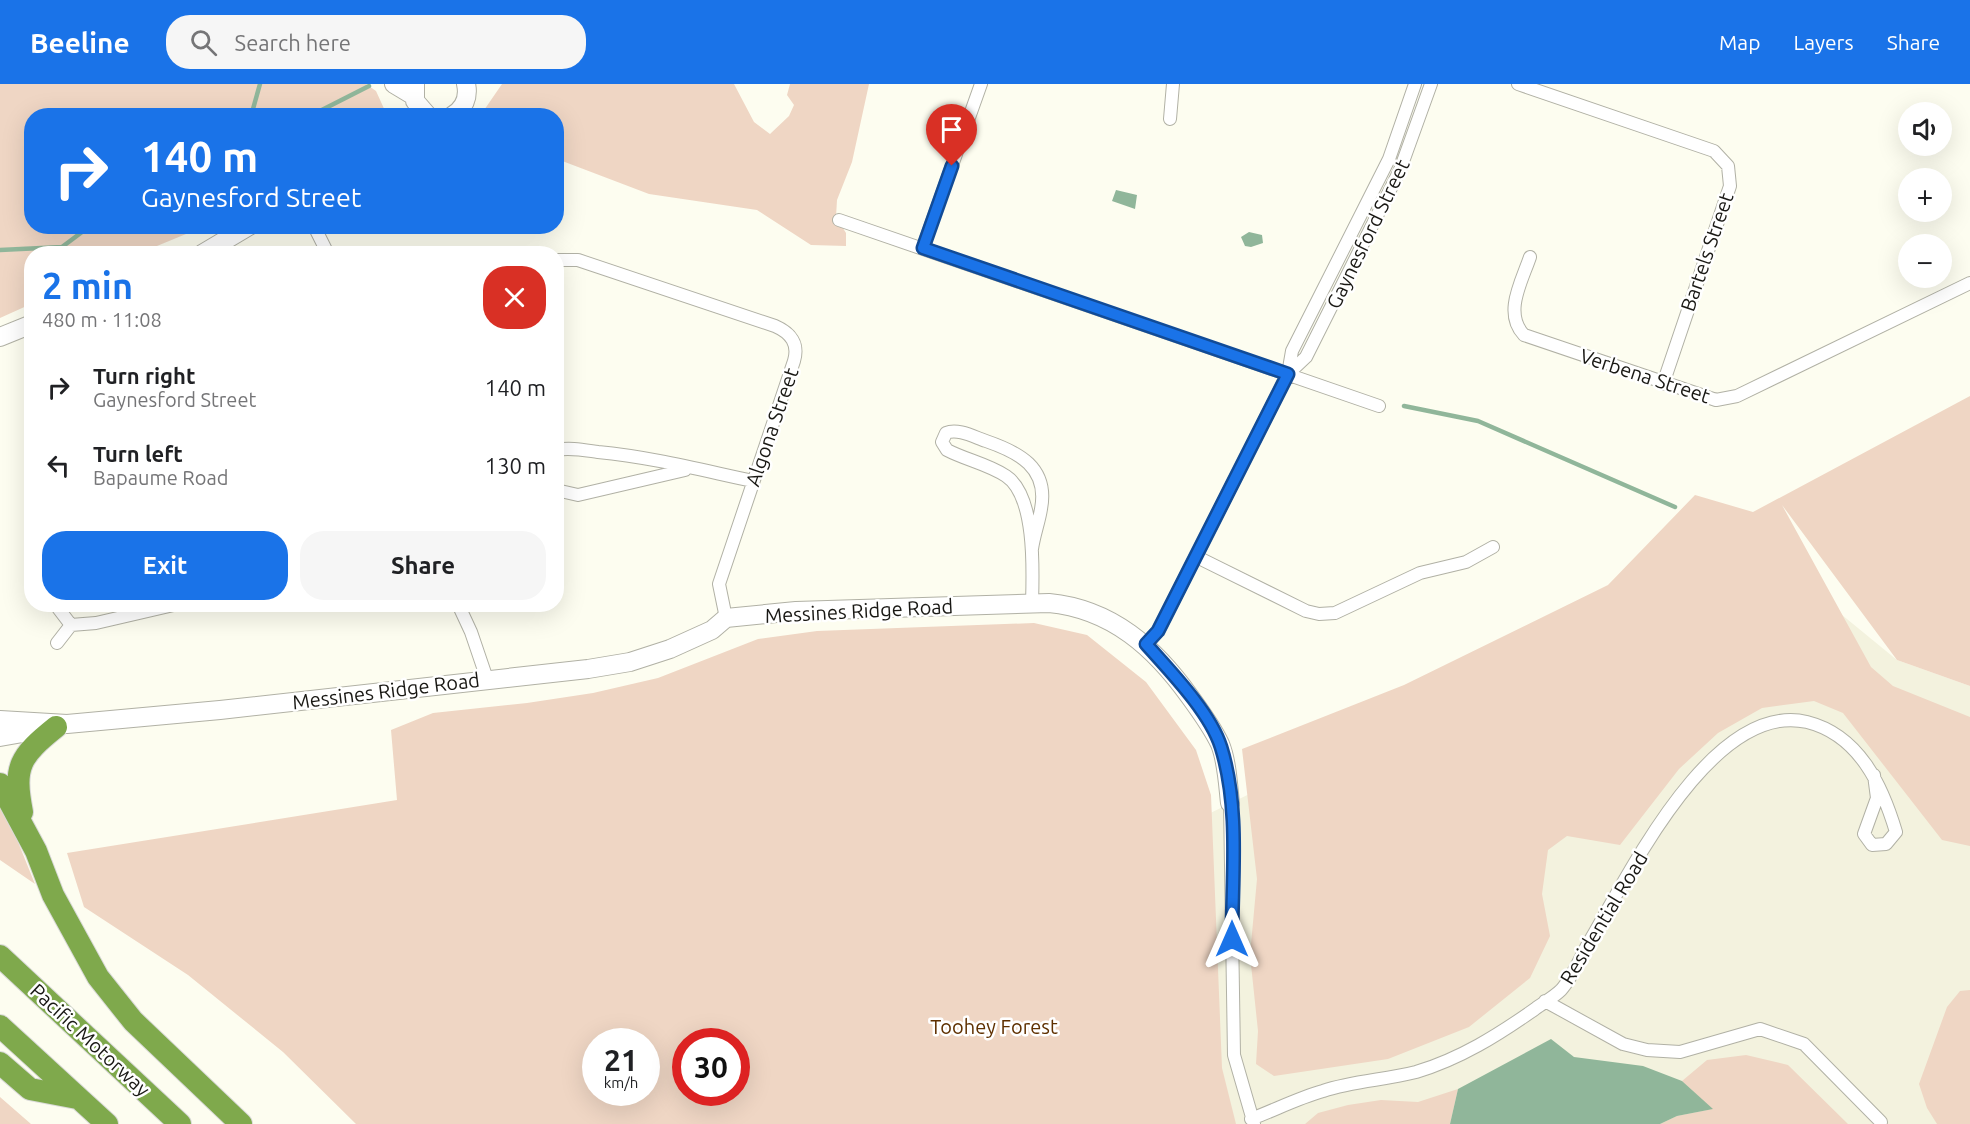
<!DOCTYPE html>
<html lang="en">
<head>
<meta charset="utf-8">
<style>
  body { margin:0; font-family:Ubuntu,sans-serif; background:#f6f6f6; color:#202124; height:100vh; display:flex; flex-direction:column; font-size:22px; white-space:nowrap }
  * { box-sizing:border-box; margin:0 }
  p { font-size:20px; color:#757577 }
  .icon { flex:none; width:33px; height:33px; fill:none; stroke:currentColor; stroke-width:2; stroke-linecap:round; stroke-linejoin:round }
  .map { position:relative; flex:1; overflow:hidden }
  .side { position:absolute; left:24px; top:162px; width:540px; height:366px; display:flex; flex-direction:column; background:#fff; border-radius:24px; box-shadow:0 6px 24px #0002 }
  .side>* { flex:none }
  .hud { position:absolute; left:24px; top:24px; width:540px; height:126px; border-radius:24px; box-shadow:0 6px 24px #0002; background:#1a73e8; color:#fff; overflow:hidden }
  .controls { position:absolute; left:1898px; top:18px; display:grid; gap:12px }
  .controls a { display:grid; place-items:center; width:54px; height:54px; border-radius:50%; background:#fff; box-shadow:0 6px 24px #0002; font-size:30px }
  .speed { position:absolute; left:582px; top:944px; display:flex; gap:12px; font-size:30px; font-weight:700; text-align:center }
  .speed>* { display:grid; place-content:center; width:78px; height:78px; border-radius:50%; background:#fff; box-shadow:0 6px 24px #0002; line-height:1 }
  .speed small { font-size:15px; font-weight:400 }
  .speed .limit { border:9px solid #d22; background:#fff; color:#111 }
  .pin { position:absolute; display:grid; place-items:center; width:51px; height:51px; color:#fff; margin:-62px -26px; border-radius:50% 50% 50% 0; rotate:-45deg; box-shadow:0 0 6px #0007 }
  .pin .icon { rotate:45deg }
  .me { position:absolute; width:66px; margin:-33px; rotate:0deg; stroke-linejoin:round; filter:drop-shadow(0 0 4px #0008) }
  .turn { display:flex; align-items:center; gap:21px; height:126px; padding:0 18px; font-size:27px }
  .turn .icon { width:78px; height:78px; stroke-width:2.5 }
  .turn b { display:block; font-size:42px; line-height:51px }
  .round { display:grid; place-items:center; flex:none; width:63px; height:63px; border-radius:24px; background:#f6f6f6 }
  .head { display:flex; align-items:center; justify-content:space-between; height:102px; padding:0 18px }
  h1 { font-size:36px; font-weight:600; line-height:45px; color:#1a73e8 }
  .action { display:flex; gap:12px; margin-top:auto; padding:12px 18px }
  .action a { flex:1; height:69px; border-radius:24px; background:#1a73e8; color:#fff; font-size:24px; font-weight:600; line-height:69px; text-align:center }
  .action a+a { background:#f6f6f6; color:#202124 }
  ul { padding:0; list-style:none }
  li { display:flex; align-items:center; gap:18px; height:78px; padding:0 18px }
  li div { flex:1 }
  li b { display:block; font-size:22px }
  li em { font-style:normal }
  header { display:flex; align-items:center; gap:36px; box-sizing:border-box; height:84px; padding:0 30px; background:#1a73e8; color:#fff }
  header strong { font-size:28px }
  nav { display:flex; gap:33px; margin-inline-start:auto; font-size:21px }
  .search { width:420px; height:54px; background:#f6f6f6; display:flex; align-items:center; gap:15px; box-sizing:border-box; padding:0 21px; border-radius:24px; color:#757577; font-size:22px }
  .map>svg:first-child { display:block }
  .built { fill:#f3f2de }
  .green { fill:#efd6c4; fill-rule:evenodd }
  .water { fill:#90b69a }
  .lines { fill:none; stroke-linecap:round; stroke-linejoin:round }
  .stream { stroke:#90b69a; stroke-width:4.5 }
  .street-casing { stroke:#b1b1a5; stroke-width:14 }
  .secondary-casing { stroke:#b1b1a5; stroke-width:20 }
  .highway-casing { stroke:#dadad9; stroke-width:24 }
  .street { stroke:#fff; stroke-width:12 }
  .secondary { stroke:#fff; stroke-width:18 }
  .highway { stroke:#7fa94c; stroke-width:22 }
  .route-casing { stroke:#114b97; stroke-width:15 }
  .route { stroke:#1a73e8; stroke-width:10 }
  .labels { text-anchor:middle; stroke-width:5; stroke-linejoin:round; paint-order:stroke }
  .street-label { font-size:20px; fill:#191814; stroke:#fff }
  .park-label { font-size:20px; fill:#5f3000; stroke:#fff }
</style>
</head>
<body>
<header>
<strong>Beeline</strong>
<div class="search"><svg class="icon" aria-label="search" viewBox="0 0 24 24"><circle cx="10" cy="10" r="6"/><path d="M15 15l6 6"/></svg>Search here</div>
<nav><a>Map</a><a>Layers</a><a>Share</a></nav>
</header>
<div class="map">
<svg width="1970" height="1040" viewBox="0 0 1970 1040">
  <rect width="100%" height="100%" fill="#fdfdf0"/>
  <path class="built" d="M1758,462L1897,576L1970,602V1040H1151L1040,812Z"/>
  <path class="green" d="M0,0H366L376,7L386,29L383,32H32V142L203,143L140,169L32,170L31,220L0,234Z
    M502,0H734L754,38L770,50L789,32L794,21L787,11L790,0H869L852,78L837,116L836,133L846,149V162L811,161L757,126L649,110L557,75L556,32H480Z
    M1970,312V602L1897,576L1782,421L1871,583L1893,602L1970,633V762L1942,756L1843,629L1814,617L1762,624L1718,649L1679,685L1620,761L1567,752L1548,766L1542,810L1550,852L1530,894L1469,943L1388,975L1274,992L1256,980L1258,947L1250,871L1257,795L1242,665L1404,601L1608,501L1695,411L1753,428Z
    M1034,539L1087,551L1146,598L1196,666L1211,711L1222,984L1236,1040H356L283,968L188,891L84,823L67,769L397,716L391,646L433,629L527,619L593,609L658,594L758,555L817,547ZM596,957H646V1008H596ZM686,957H736V1008H686Z
    M0,721L14,748L35,800L0,776Z
    M1970,906V1040H1937L1927,1024L1919,1000L1947,923L1960,907Z
    M1746,971L1788,981L1848,1040H1660L1677,1032L1712,1025L1682,997L1707,976Z
    M1458,1005L1450,1040H1305L1318,1029L1348,1021L1381,1016L1418,1018Z
    M0,1013L31,1040H0Z"/>
  <path class="water" d="M1116,106L1137,111L1135,125L1112,117Z
    M1249,148L1262,151L1263,159L1251,163L1245,162L1241,153Z
    M1551,955L1574,973L1643,982L1682,997L1713,1025L1677,1032L1660,1040H1450L1458,1005Z"/>
  <g class="lines">
    <path class="stream" d="M251,32L260,0
      M310,32L369,2
      M0,166L62,163L90,142
      M1404,322L1478,337L1675,423"/>
    <defs>
      <path id="street" d="M1518,0L1714,67L1728,82L1730,102L1663,300
        M1170,35L1173,0
        M839,136L1379,322
        M314,142L328,170
        M923,163L981,0
        M1530,173C1522,197 1503,229 1524,251L1716,316L1737,312L1970,199
        M556,176H578L775,242C791,249 799,260 794,277L719,500L726,534
        M1288,290L1306,273L1400,86L1431,0
        M556,366C570,363 584,366 598,368C651,373 701,386 753,397
        M556,406L578,411L685,386
        M1032,465C1034,451 1039,438 1041,425C1049,383 1018,368 986,357C974,353 958,344 946,349L942,358L947,366C966,376 988,380 1006,392C1036,412 1033,487 1032,519
        M1197,473L1306,527L1319,530L1335,529L1420,489L1466,478L1493,463
        M55,520L71,541L57,559
        M458,520L471,548L487,595
        M71,541L96,539L178,520
        M1146,560L1158,547L1288,290L1292,267L1389,75L1415,0
        M1230,719L1234,971L1254,1040
        M1545,917L1623,960L1647,966L1680,968L1760,945L1804,960L1881,1038
        M1251,1035C1275,1026 1298,1014 1323,1007C1353,997 1385,996 1416,988C1460,975 1498,951 1535,925C1543,919 1554,913 1561,906C1572,894 1580,874 1588,860C1628,793 1712,616 1807,638C1859,651 1882,701 1896,748L1886,760L1872,761L1864,750L1877,714L1874,691"/>
      <path id="secondary" d="M394,0L414,12
        M415,0V17L428,32
        M452,32C464,25 469,13 466,0
        M202,170L249,142
        M0,253L32,240
        M0,636L67,640L220,626L588,585L630,578L670,565L712,546L726,534L796,527L1049,519C1112,525 1155,564 1190,613C1201,628 1212,643 1220,660C1227,677 1228,701 1230,719
        M0,653L34,647"/>
      <path id="highway" d="M0,700L36,767L53,811L98,893L133,937L241,1040
        M22,728C13,682 20,672 56,643
        M0,872L180,1040
        M0,942L107,1040
        M0,979L30,1005L77,1014"/>
    </defs>
    <use href="#street" class="street-casing"/>
    <use href="#secondary" class="secondary-casing"/>
    <use href="#highway" class="highway-casing"/>
    <use href="#street" class="street"/>
    <use href="#secondary" class="secondary"/>
    <use href="#highway" class="highway"/>
  </g>
  <g class="lines">
    <defs>
      <path id="route" d="M952,82L923,164L1288,290L1158,547L1146,560C1170,587 1210,628 1221,663C1240,724 1232,793 1232,855"/>
    </defs>
    <use href="#route" class="route-casing"/>
    <use href="#route" class="route"/>
  </g>
  <g class="labels">
    <g class="street-label">
      <text transform="translate(1368 150) rotate(-64)" y="7">Gaynesford Street</text>
      <text transform="translate(1707 168) rotate(-71)" y="7">Bartels Street</text>
      <text transform="translate(1645 292) rotate(18)" y="7">Verbena Street</text>
      <text transform="translate(772 343) rotate(-71)" y="7">Algona Street</text>
      <text transform="translate(859 527) rotate(-3)" y="7">Messines Ridge Road</text>
      <text transform="translate(386 607) rotate(-7)" y="7">Messines Ridge Road</text>
      <text transform="translate(1604 834) rotate(-59)" y="7">Residential Road</text>
      <text transform="translate(90 956) rotate(43)" y="7">Pacific Motorway</text>
    </g>
    <g class="park-label">
      <text x="994" y="950">Toohey Forest</text>
    </g>
  </g>
</svg>
<div class="controls">
<a><svg class="icon" aria-label="sound" viewBox="0 0 24 24"><path d="M4 9h4l5-4v14l-5-4H4zM17 9q2 3 0 6"/></svg></a>
<a>+</a>
<a>−</a>
</div>
<div class="speed"><div>21<small>km/h</small></div><div class="limit">30</div></div>
<div class="pin" style="left:952px;top:82px;background:#d93025"><svg class="icon" aria-label="arrive" viewBox="0 0 24 24"><path d="M6 21V4h12l-3 4 3 4H6"/></svg></div>
<svg class="me" style="left:1232px;top:855px" viewBox="-20 -20 40 40"><path d="M0-17L14 15 0 8-14 15z" fill="#1a73e8" stroke="#fff" stroke-width="4"/></svg>
<div class="hud">
<div class="turn"><svg class="icon" aria-label="right" viewBox="0 0 24 24"><path d="M7 20v-9h11M14 6l5 5-5 5"/></svg><div><b>140 m</b>Gaynesford Street</div></div>
</div>
<section class="side">
<div class="head"><div><h1>2 min</h1><p>480 m · 11:08</p></div><a class="round" style="background:#d93025;color:#fff"><svg class="icon" aria-label="close" viewBox="0 0 24 24"><path d="M6 6l12 12M18 6L6 18"/></svg></a></div>
<ul>
<li><svg class="icon" aria-label="right" viewBox="0 0 24 24"><path d="M7 20v-9h11M14 6l5 5-5 5"/></svg><div><b>Turn right</b><p>Gaynesford Street</p></div><em>140 m</em></li>
<li><svg class="icon" aria-label="left" viewBox="0 0 24 24"><path d="M17 20v-9H6M10 6l-5 5 5 5"/></svg><div><b>Turn left</b><p>Bapaume Road</p></div><em>130 m</em></li>
</ul>
<div class="action"><a>Exit</a><a>Share</a></div>
</section>
</div>
</body>
</html>
